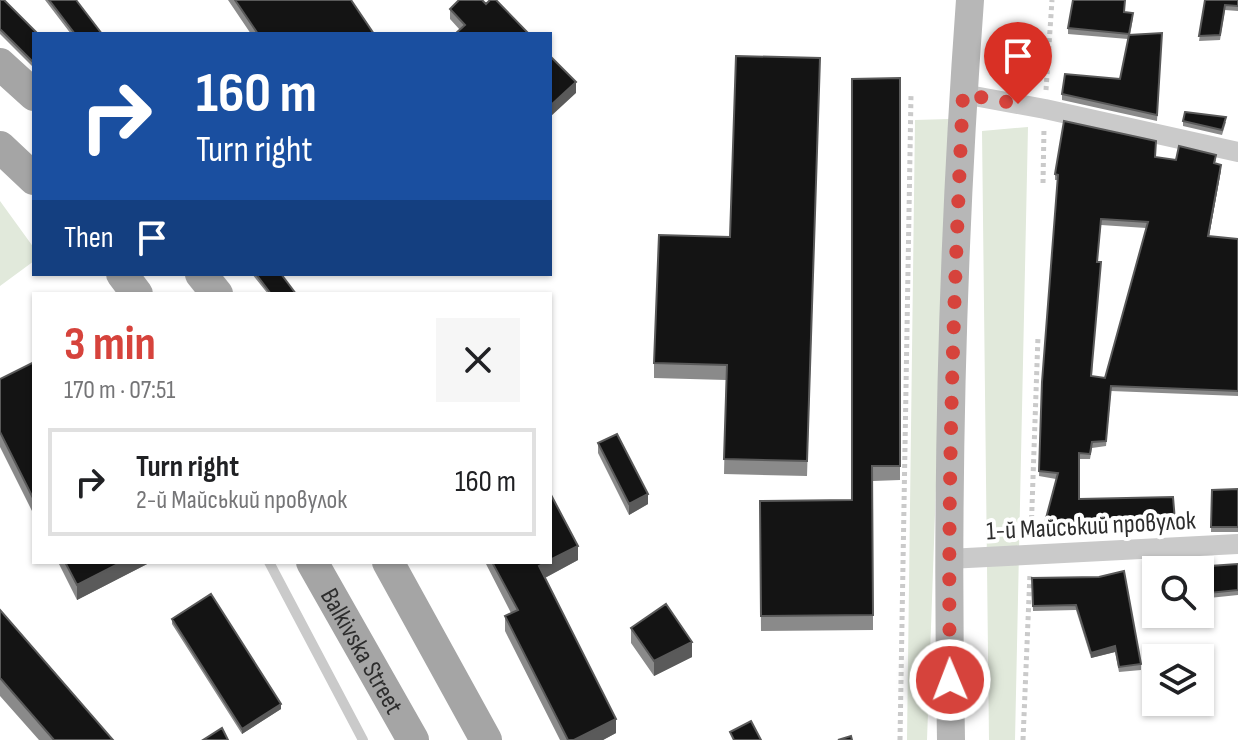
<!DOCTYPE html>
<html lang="en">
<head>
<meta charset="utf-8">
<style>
  body { margin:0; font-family:"Sofia Sans Condensed",sans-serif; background:#f6f6f6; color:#202124; height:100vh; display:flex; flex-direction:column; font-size:30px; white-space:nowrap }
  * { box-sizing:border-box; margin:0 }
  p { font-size:26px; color:#757577 }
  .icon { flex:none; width:44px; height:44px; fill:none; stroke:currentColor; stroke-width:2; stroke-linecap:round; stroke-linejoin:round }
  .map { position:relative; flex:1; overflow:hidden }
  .panel { position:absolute; left:32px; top:292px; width:520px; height:272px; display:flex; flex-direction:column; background:#fff; border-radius:0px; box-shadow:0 2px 6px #0004 }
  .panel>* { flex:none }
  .banner { position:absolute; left:32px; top:32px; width:520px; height:244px; border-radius:0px; box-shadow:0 2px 6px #0004; background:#1a4fa0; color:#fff; overflow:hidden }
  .fabs { position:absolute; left:1142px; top:556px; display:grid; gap:16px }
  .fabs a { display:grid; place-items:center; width:72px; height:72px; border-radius:0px; background:#fff; box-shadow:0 2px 6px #0004; font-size:40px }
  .pin { position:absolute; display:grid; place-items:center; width:68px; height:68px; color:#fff; margin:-82px -34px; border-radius:50% 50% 50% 0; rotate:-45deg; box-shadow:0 0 8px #0007 }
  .pin .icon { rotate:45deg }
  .me { position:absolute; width:88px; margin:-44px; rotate:359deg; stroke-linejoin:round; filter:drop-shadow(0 0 6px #0008) }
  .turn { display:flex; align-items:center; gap:28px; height:168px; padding:0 32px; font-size:36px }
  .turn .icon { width:104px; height:104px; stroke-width:2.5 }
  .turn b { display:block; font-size:56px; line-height:68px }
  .then { display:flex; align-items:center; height:76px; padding:0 32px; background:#0003; gap:16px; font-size:30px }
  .round { display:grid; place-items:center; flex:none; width:84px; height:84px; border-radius:0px; background:#f6f6f6 }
  .summary { display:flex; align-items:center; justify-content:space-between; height:136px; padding:0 32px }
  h1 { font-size:48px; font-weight:700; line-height:60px; color:#d6433c }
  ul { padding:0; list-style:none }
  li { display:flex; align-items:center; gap:24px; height:108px; margin:0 16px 12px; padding:0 16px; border:4px solid #e0e0e0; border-radius:0px }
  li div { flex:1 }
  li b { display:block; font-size:30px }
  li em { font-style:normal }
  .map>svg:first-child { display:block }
  .green { fill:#e1e9db }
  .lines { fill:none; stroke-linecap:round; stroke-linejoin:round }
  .path { stroke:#cacaca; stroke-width:5; stroke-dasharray:4 4; stroke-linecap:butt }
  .service { stroke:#cacaca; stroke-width:10 }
  .minor { stroke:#cacaca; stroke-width:20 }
  .secondary { stroke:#b7b7b7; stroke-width:28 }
  .primary { stroke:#a5a5a5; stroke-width:32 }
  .wall { fill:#8a8a8a; fill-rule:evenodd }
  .shaded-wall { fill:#5a5a5a }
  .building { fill:#141414; stroke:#5a5a5a; stroke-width:2; fill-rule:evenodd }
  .route { stroke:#d6433c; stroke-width:14; stroke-dasharray:0 25.2 }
  .labels { text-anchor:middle; stroke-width:8; stroke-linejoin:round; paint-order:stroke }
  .street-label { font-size:26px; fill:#2d2d2d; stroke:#fff }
</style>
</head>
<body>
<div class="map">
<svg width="1238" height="740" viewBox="0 0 1238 740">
  <rect width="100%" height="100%" fill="#fff"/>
  <path class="green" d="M949,119L927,740H907L915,120Z
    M1028,127L1015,740H989L982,131Z
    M0,201L34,248V261L0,286Z"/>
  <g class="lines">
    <path class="path" d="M1046,90L1052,0
      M1043,183L1044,128
      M1031,535L1038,336
      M900,740L911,95
      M1023,740L1030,573"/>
    <path class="service" d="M269,562L363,740"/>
    <path class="minor" d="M963,94L1045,109L1238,152
      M948,559L1238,544"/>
    <path class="secondary" d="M951,740C946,493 952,246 970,0"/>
    <g class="primary">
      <path d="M0,64L34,95"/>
      <path d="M0,147L34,179"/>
      <path d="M122,274L137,294"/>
      <path d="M201,274L217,294"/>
      <path id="s1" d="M312,562L413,740"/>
      <path d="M388,562L486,740"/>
    </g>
  </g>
  <path class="wall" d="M0,0L34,34V68L0,34Z
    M45,0H76L102,34H71Z
    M228,0H351L374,34H251Z
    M1205,0H1238V11L1225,10L1220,40L1199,41Z
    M486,4L460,30L450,19V9Z
    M1125,12L1133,18L1130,35L1162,33L1157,121L1062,100V94L1120,79L1128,39L1068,34V28Z
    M820,58L807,476L724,474L726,380L654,378V363L730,237Z
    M900,78V480L873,481V630L761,631L760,501L852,500Z
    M1183,121L1226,122L1222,135L1183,126Z
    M1155,157L1176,160H1216L1215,163L1221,170L1209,236L1238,239V396L1111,391L1106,446L1092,448L1090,459H1079V499L1173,497L1175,526L1045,528V522L1056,479L1039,476L1042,382L1058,180H1055V174ZM1101,225L1146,228L1105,378L1092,376L1097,262Z
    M252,274H281L296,294H268Z
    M34,362V515L0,447V379Z
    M598,443L648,504L629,515L598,453Z
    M1238,489V532H1211L1212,490Z
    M578,560L545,578L616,733L603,740H560L505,631V616L511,613L485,562H550Z
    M58,562H151L77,600Z
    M1238,564V595L1209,598L1210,566Z
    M1099,577L1141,664V670L1119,672L1115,652L1091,658L1076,610L1033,611L1032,578Z
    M0,610L113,740H39L0,696Z
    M172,619L281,709L242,734L172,624Z
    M631,628L692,657L654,676L631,643Z"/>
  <path class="shaded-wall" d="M576,82V93L550,117V106Z
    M1221,165V170L1208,242V236Z
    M648,494V504L629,515V504Z
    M578,546V560L539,581V566L547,562H550V560Z
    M122,562H151L77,600V585Z
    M692,642V657L654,676V661Z
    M1115,646V652L1091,658V653Z
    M281,704V709L242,734V729Z
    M616,719V733L603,740H574Z"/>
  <path class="building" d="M0,0H4L38,34H34V63L0,29Z
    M49,0H76L102,34H75Z
    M235,0H351L374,34H258Z
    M459,0H482L486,4L490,0H496L529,34H455L465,25L450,9Z
    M1073,0H1125L1124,12L1133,13L1129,34L1068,28Z
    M1205,0H1238V6L1225,5L1220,35L1199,36Z
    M1162,33L1157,115L1062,94L1065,74L1120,79L1129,35Z
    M550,56L576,82L550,106Z
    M736,56L820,58L807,461L724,459L727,365L654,363L659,235L730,237Z
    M900,78V466H872L873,615L761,616L760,501L852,500V79Z
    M1185,112L1226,117L1222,130L1183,121Z
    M1064,121L1156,141L1155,157L1176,160L1179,146L1216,155L1214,163L1221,165L1208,236L1238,239V391L1111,386L1106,441L1092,442L1090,454L1079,453V499L1173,497L1175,521L1045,522L1058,473L1039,471L1042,382L1058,175L1055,174ZM1101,219L1148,222L1105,378L1091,376L1101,262H1097Z
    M256,274H281L296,294H271Z
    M34,362V500L0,432V379Z
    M617,434L648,494L629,504L598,443Z
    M1238,489V527H1211L1212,490Z
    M550,493L578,546L550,560Z
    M65,562H122L77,585Z
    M492,562H547L539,566L616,719L574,740H568L505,616L518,610Z
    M1238,564V590L1209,593L1210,566Z
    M1124,571L1141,664L1119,667L1115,646L1091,653L1076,605L1033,606L1032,578L1099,577Z
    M211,594L281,704L242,729L172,619Z
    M666,604L692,642L654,661L631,628Z
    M0,610L113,740H54L0,678Z
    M751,721L761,740H734L730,732Z
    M222,728L228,740H203Z
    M851,736L852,740H838Z"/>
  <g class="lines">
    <path class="route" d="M950,680C947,484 954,289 963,94L1018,104"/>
  </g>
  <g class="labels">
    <g class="street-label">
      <text transform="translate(1091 525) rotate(-3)" y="9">1-й Майський провулок</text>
      <text dy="9" stroke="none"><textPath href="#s1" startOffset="102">Balkivska Street</textPath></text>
    </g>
  </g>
</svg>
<div class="fabs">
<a><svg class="icon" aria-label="search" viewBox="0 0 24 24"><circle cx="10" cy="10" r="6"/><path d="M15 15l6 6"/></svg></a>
<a><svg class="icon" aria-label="layers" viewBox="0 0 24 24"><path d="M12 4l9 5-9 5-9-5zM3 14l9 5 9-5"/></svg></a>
</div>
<div class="pin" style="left:1018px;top:104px;background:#d93025"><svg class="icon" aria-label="arrive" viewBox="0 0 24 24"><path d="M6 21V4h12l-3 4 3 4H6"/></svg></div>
<svg class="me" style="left:950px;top:680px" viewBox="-20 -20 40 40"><circle r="17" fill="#d6433c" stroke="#fff" stroke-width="3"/><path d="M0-11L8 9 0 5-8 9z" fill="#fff"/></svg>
<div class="banner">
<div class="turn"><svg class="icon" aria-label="right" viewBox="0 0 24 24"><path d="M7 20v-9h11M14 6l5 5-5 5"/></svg><div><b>160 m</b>Turn right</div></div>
<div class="then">Then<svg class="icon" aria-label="arrive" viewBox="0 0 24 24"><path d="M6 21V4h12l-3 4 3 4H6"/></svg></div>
</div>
<section class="panel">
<div class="summary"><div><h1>3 min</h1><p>170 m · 07:51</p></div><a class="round"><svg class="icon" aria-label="close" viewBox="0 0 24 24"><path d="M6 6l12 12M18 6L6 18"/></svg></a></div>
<ul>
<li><svg class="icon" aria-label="right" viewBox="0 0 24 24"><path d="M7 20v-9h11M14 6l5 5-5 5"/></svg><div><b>Turn right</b><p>2-й Майський провулок</p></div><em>160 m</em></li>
</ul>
</section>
</div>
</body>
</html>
